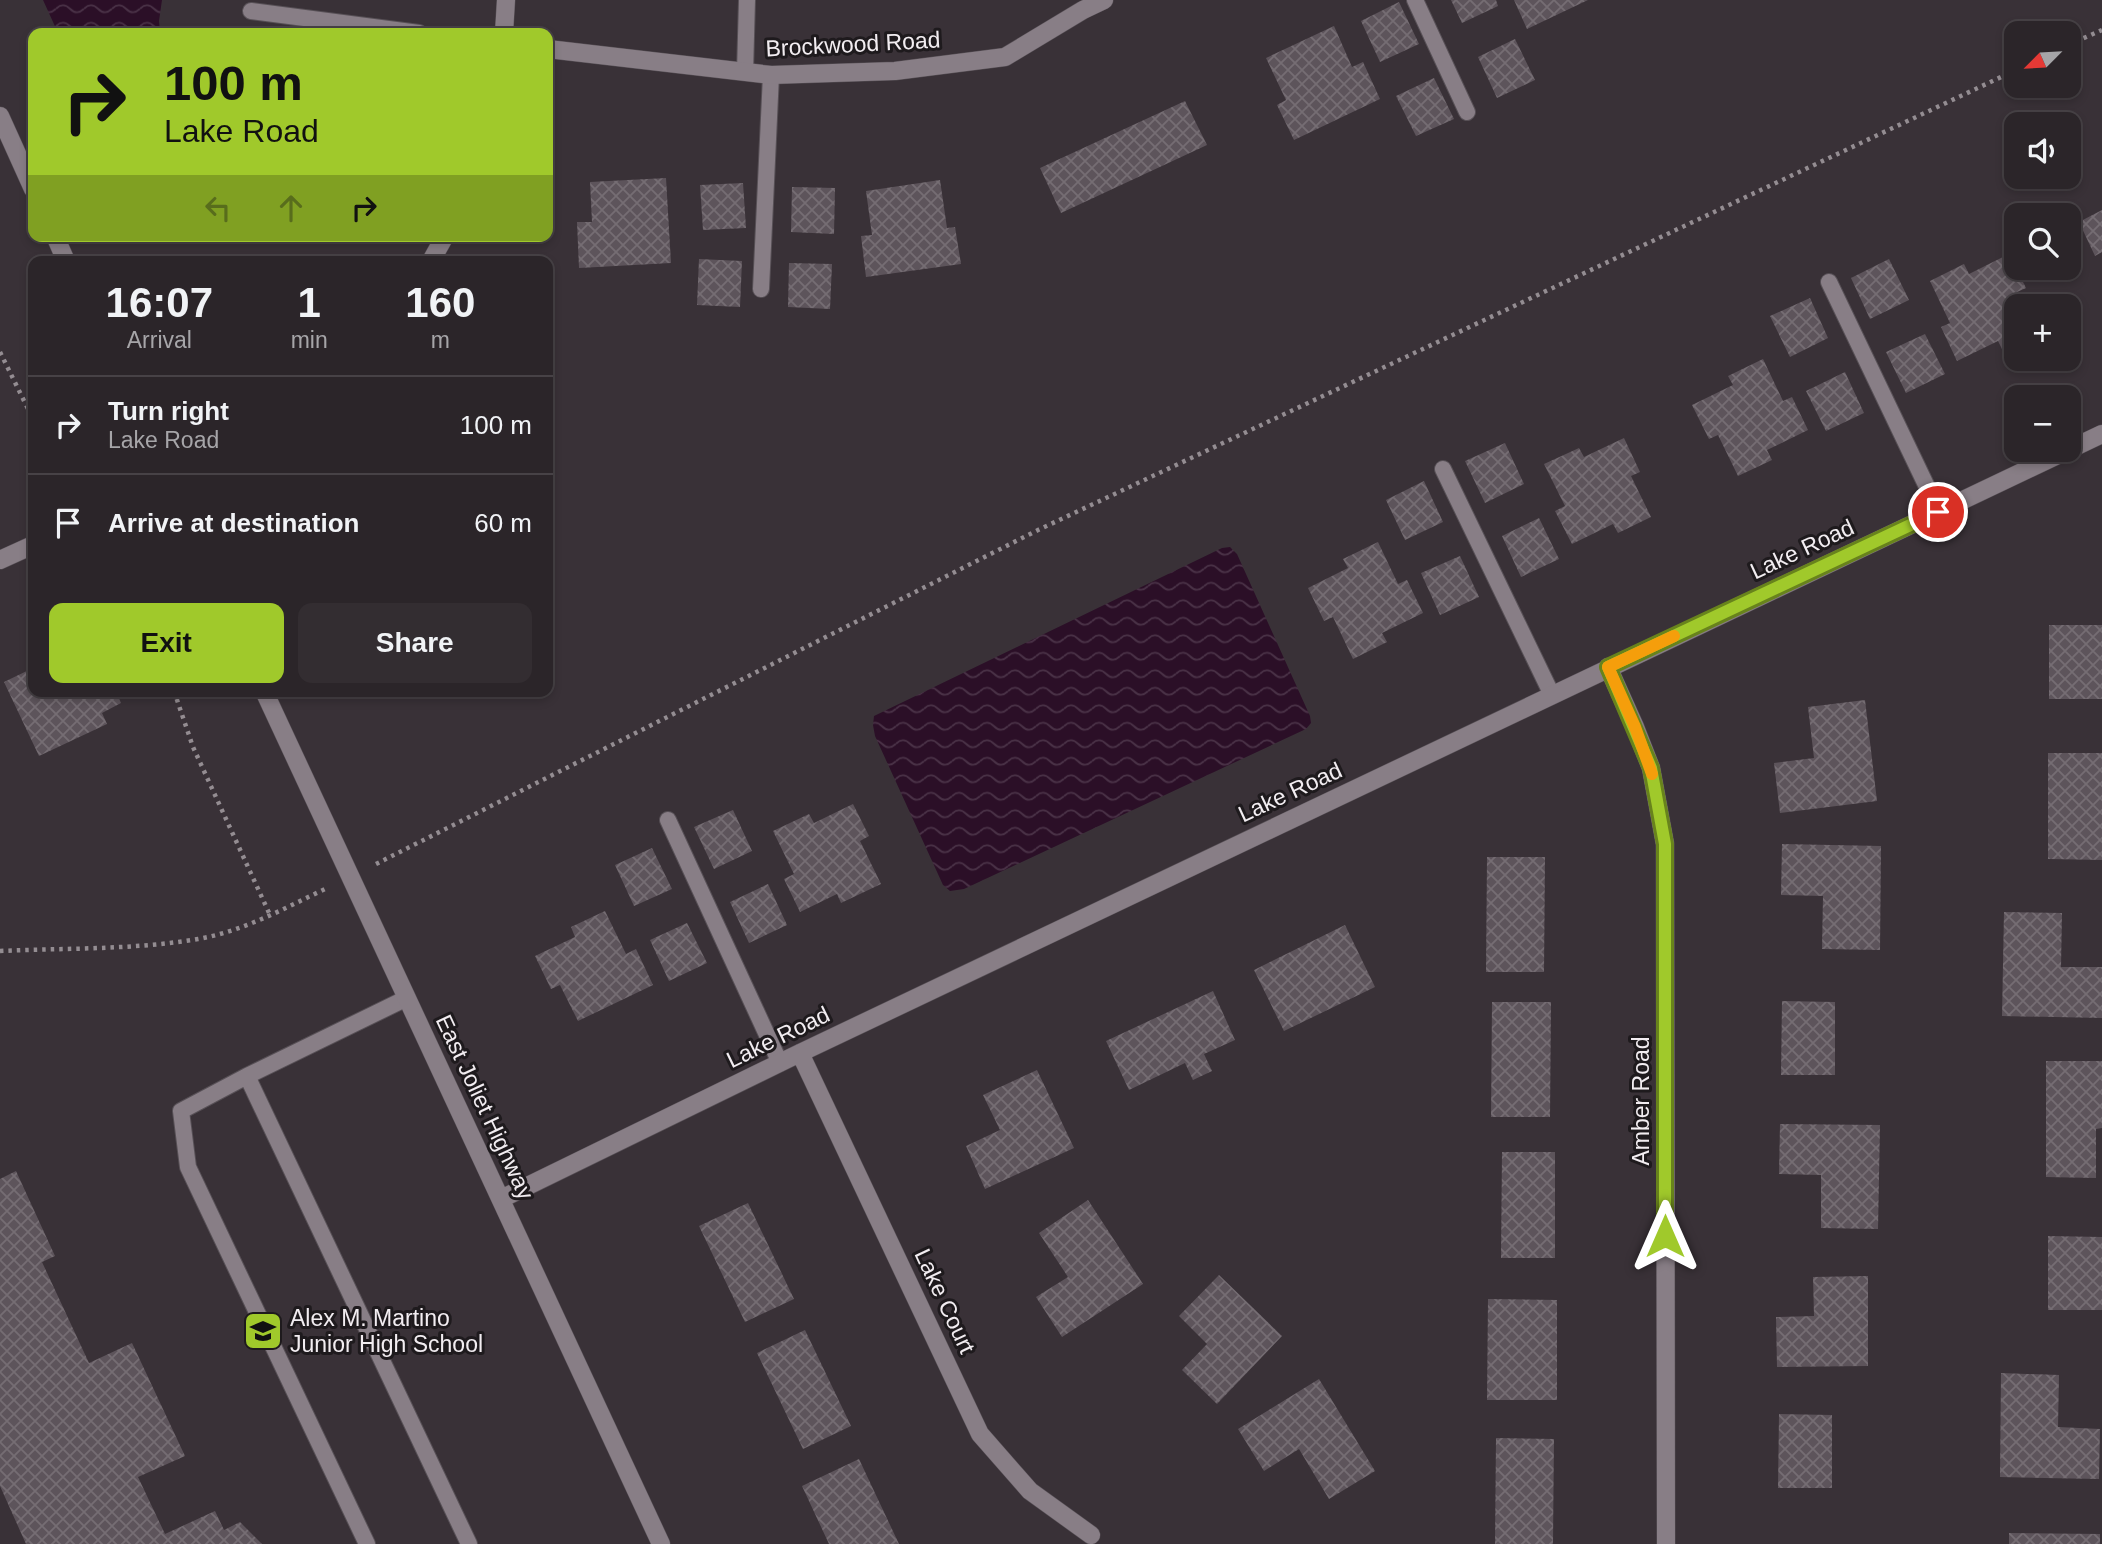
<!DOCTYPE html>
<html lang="en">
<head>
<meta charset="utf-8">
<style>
  body { margin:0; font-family:Arial,sans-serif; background:#332d31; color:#f1f3f6; height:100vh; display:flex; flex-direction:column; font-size:26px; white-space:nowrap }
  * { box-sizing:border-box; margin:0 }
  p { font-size:23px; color:#a6a5a8 }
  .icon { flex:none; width:38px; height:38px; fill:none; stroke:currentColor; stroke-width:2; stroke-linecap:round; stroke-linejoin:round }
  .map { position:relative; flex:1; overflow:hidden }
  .sheet { position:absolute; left:28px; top:256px; width:525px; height:441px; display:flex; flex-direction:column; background:#2b2529; border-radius:14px; box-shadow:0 4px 10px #0003,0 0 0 2px #474246 }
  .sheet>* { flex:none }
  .top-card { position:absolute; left:28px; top:28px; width:525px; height:214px; border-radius:14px; box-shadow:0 4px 10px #0003,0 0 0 2px #474246; background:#a0c92b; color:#111; overflow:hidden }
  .needle { width:46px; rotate:246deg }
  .fabs { position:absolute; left:2004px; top:21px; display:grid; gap:14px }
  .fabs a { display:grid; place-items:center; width:77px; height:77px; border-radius:14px; background:#2b2529; box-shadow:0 4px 10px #0003,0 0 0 2px #474246; font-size:35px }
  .pin { position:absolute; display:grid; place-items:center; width:60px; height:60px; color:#fff; margin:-30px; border:4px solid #fff; border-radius:50%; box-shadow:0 2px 7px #0007 }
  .me { position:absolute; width:77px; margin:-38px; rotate:0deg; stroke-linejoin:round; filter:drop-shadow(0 0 5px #0008) }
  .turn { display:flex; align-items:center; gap:24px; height:147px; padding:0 21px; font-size:32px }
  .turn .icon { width:91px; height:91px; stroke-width:2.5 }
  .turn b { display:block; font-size:49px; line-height:60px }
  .lanes { display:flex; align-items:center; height:66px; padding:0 21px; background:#0003; justify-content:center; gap:35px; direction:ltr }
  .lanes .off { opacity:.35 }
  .eta { display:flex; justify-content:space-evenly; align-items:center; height:119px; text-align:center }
  .eta b { font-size:42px; font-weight:600; line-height:49px }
  .cta { display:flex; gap:14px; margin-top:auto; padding:14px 21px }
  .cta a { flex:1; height:80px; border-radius:14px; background:#a0c92b; color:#111; font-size:28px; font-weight:600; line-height:80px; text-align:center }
  .cta a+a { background:#332d31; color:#f1f3f6 }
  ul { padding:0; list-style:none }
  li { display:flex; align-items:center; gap:21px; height:98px; padding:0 21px; border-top:2px solid #474246 }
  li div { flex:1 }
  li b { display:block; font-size:26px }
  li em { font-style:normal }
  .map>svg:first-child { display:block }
  .water { fill:url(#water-waves) }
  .building { fill:url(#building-cross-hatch) }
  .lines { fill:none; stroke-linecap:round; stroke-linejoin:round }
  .lane-casing { stroke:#575056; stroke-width:18 }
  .street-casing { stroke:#575056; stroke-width:19 }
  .path { stroke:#948d92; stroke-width:4.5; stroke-dasharray:3.5 5; stroke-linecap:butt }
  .lane { stroke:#887e86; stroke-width:16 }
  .street { stroke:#887e86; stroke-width:18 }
  .route-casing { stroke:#68831c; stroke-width:18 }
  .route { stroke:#a0c92b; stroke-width:12 }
  .slow { stroke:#f59e0b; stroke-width:12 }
  .labels { text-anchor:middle; stroke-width:6; stroke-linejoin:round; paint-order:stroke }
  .street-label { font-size:23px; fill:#f2edf1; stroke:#1e1a1d }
  .poi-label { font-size:23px; fill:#f2edf1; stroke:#1e1a1d; text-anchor:start }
</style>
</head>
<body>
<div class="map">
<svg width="2102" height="1544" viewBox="0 0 2102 1544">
  <defs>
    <pattern id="water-waves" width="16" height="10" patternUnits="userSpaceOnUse" patternTransform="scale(1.75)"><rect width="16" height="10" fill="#2b0f27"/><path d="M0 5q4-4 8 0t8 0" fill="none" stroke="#4a3247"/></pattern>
    <pattern id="building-cross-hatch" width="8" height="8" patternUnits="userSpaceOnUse" patternTransform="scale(1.75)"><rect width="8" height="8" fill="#5d545b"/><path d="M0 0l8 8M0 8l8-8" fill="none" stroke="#756d73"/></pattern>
  </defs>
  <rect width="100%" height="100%" fill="#393137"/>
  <path class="water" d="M43,0H162L159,21L160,33H58Z
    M1230,547L1237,554L1310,716L1311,723L1306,729L964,889L950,891L943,885L875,736L873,725L874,716L1222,548Z"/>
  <path class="building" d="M1451,0H1496L1498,6L1462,23Z
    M1514,0H1588L1527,29Z
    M1399,2L1419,44L1380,62L1361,21Z
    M1334,26L1352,67L1363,62L1380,99L1294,140L1277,105L1286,100L1266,58Z
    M223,27L267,29V33H223Z
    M1515,39L1535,80L1497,98L1478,57Z
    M1434,78L1454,119L1416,136L1396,96Z
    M1185,101L1207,145L1061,213L1040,168Z
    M666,178L671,263L579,268L577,222H592L590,182Z
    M940,180L947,228L955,227L961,264L866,277L861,236L872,235L866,191Z
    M743,183L746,228L703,230L700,185Z
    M792,187L835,188L834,234L791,232Z
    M2102,210V252L2095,256L2079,222Z
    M2009,254L2026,288L2017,292L2023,306H2016V344L2003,351L1998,341L1957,361L1941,327L1950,323L1930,281L1964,264L1969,274Z
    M699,259L742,261L740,307L697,305Z
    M1889,259L1909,300L1870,319L1851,278Z
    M789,263L832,264L830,309L788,307Z
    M1810,298L1828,338L1790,357L1770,316Z
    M1925,334L1945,374L1906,393L1886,352Z
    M1763,359L1783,401L1792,397L1808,430L1767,450L1772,460L1738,476L1718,435L1709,439L1692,405L1733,385L1728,376Z
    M1845,372L1864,413L1826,431L1806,391Z
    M1624,438L1640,472L1631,476L1651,517L1618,533L1613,524L1572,544L1555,511L1565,506L1544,464L1579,448L1584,457Z
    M1505,443L1524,484L1485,503L1465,461Z
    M1424,481L1443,522L1405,540L1386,500Z
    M1539,518L1559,559L1521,577L1502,536Z
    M1378,542L1398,584L1407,580L1423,613L1382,633L1387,642L1353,659L1333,617L1324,621L1308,588L1348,568L1343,559Z
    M1460,556L1479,597L1440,615L1421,573Z
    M2049,625H2102V699H2049Z
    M33,668V691H116L121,703L102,713L107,724L39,756L4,682Z
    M1865,700L1877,801L1780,813L1774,763L1814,758L1808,707Z
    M2048,753H2102V860L2048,859Z
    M853,804L869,836L860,841L881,884L841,903L837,894L800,912L784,879L794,874L773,831L809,814L814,823Z
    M733,810L752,851L714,869L694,827Z
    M1782,844L1881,846L1880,950L1822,949L1823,896L1781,895Z
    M652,848L672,889L634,906L615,865Z
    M1487,857H1545L1544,972H1486Z
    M768,884L787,925L749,943L730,902Z
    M605,911L626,954L636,949L653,985L578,1021L560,985L551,989L535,956L575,937L571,927Z
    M2004,912L2062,913L2061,967H2102V1018L2002,1016Z
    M687,923L707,963L669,981L650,940Z
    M1345,925L1375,987L1284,1031L1254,970Z
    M1213,991L1235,1040L1204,1054L1212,1071L1193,1080L1185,1063L1129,1090L1106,1041Z
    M1782,1001L1835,1002V1075H1781Z
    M1492,1002H1551L1550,1117H1491Z
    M2046,1061H2102V1128L2096,1129V1178L2046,1177Z
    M1037,1070L1074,1148L985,1189L966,1146L1000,1130L983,1095Z
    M1780,1124L1880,1125L1878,1229L1821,1228V1175L1779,1174Z
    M1502,1152H1555V1258H1501Z
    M16,1171L55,1256L42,1262L89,1363L132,1343L185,1456L138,1477L165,1534L215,1511L224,1530L240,1522L262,1544H26L0,1486V1179Z
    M1088,1200L1143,1284L1062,1337L1036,1297L1068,1277L1039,1233Z
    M748,1203L794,1299L745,1322L699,1226Z
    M2048,1236L2102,1237V1310H2048Z
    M1219,1275L1282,1336L1217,1404L1182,1370L1207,1344L1179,1316Z
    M1868,1276V1366L1777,1367L1776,1317L1814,1316L1813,1277Z
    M1488,1299L1557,1300V1400H1487Z
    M805,1330L851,1426L803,1449L757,1353Z
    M2001,1373L2059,1375L2058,1427L2100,1429L2099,1479L2000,1477Z
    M1319,1379L1375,1471L1329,1499L1299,1449L1264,1471L1238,1429Z
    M1779,1414L1832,1415V1488H1778Z
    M1496,1438L1554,1439L1553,1544H1495Z
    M859,1459L899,1544H829L802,1486Z
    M2009,1533L2100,1534V1544H2009Z"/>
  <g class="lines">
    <defs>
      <path id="lane" d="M1415,0L1467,112
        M251,11L419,33
        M745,72L747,0
        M1829,282L1939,512
        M761,289L771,75
        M1443,469L1552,695
        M668,820L780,1063
        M247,1076L469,1544
        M367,1544L188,1167L181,1111L247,1076L407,998"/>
      <path id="street" d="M504,33L506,0
        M548,49L771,75L895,71L1005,57L1083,10L1104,0
        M0,116L33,189
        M55,236L66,261
        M431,261L445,236
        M0,560L33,545
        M1608,667L1635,727L1651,768L1665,844L1666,1544
        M264,691L661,1544
        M800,1053L980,1434L1030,1491L1091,1535
        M501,1199L800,1053L2102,434"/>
    </defs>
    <use href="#lane" class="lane-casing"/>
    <use href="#street" class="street-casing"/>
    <path class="path" d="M2068,45L2102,30
      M0,352L33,419
      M174,691L193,747L270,915
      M376,864L1038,530L2016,70
      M0,951C65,948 133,950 198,939C244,931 285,908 327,888"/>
    <use href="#lane" class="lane"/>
    <use href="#street" class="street"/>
  </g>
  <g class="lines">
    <defs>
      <path id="route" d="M1665,1236V844L1651,768L1608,667L1938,512"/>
    </defs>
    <use href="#route" class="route-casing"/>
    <use href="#route" class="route"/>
    <path class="slow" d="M1652,774L1635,727L1608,667L1674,636"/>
  </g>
  <defs>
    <symbol id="school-square" viewBox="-11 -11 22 22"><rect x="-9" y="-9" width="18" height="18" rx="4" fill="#a0c92b" stroke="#1e1a1d"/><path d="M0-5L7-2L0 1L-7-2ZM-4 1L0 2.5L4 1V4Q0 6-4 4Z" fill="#111"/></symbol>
  </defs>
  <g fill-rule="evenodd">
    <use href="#school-square" x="241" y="1309" width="44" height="44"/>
  </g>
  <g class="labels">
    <g class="street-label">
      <text transform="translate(853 44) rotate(-3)" y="8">Brockwood Road</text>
      <text transform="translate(1802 549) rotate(-25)" y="8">Lake Road</text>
      <text transform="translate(1290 792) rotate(-25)" y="8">Lake Road</text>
      <text transform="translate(778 1037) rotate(-26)" y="8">Lake Road</text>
      <text transform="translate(1641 1101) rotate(-90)" y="8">Amber Road</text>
      <text transform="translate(485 1107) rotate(65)" y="8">East Joliet Highway</text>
      <text transform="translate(945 1301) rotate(65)" y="8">Lake Court</text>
    </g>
    <g class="poi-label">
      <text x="290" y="1326">Alex M. Martino<tspan x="290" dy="26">Junior High School</tspan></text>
    </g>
  </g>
</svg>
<div class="fabs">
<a><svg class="needle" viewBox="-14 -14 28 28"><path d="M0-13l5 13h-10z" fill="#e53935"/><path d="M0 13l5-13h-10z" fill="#a6a5a8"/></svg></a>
<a><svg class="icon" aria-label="sound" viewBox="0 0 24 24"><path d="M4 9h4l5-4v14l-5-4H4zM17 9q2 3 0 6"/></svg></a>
<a><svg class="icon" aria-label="search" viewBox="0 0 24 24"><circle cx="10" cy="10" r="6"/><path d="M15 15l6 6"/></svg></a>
<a>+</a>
<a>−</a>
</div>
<div class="pin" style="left:1938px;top:512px;background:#d93025"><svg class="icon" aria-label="arrive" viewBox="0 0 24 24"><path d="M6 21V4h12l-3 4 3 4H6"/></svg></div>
<svg class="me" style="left:1665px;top:1236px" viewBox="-20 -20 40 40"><path d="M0-17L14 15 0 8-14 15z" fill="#a0c92b" stroke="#fff" stroke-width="4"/></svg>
<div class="top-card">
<div class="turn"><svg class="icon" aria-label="right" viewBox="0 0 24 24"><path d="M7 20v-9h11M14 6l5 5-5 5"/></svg><div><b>100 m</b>Lake Road</div></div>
<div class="lanes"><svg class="icon off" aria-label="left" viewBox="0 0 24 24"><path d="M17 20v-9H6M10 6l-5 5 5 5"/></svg><svg class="icon off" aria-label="ahead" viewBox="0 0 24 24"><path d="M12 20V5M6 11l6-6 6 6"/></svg><svg class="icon" aria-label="right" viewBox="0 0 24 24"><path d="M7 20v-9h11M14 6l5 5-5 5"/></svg></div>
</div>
<section class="sheet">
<div class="eta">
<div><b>16:07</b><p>Arrival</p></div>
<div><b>1</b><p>min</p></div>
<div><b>160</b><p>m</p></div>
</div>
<ul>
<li><svg class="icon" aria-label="right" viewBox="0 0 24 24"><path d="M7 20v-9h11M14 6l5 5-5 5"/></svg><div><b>Turn right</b><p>Lake Road</p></div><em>100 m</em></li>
<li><svg class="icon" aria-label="arrive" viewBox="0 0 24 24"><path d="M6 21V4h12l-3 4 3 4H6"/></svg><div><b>Arrive at destination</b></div><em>60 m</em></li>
</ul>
<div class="cta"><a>Exit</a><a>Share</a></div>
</section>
</div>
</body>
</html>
